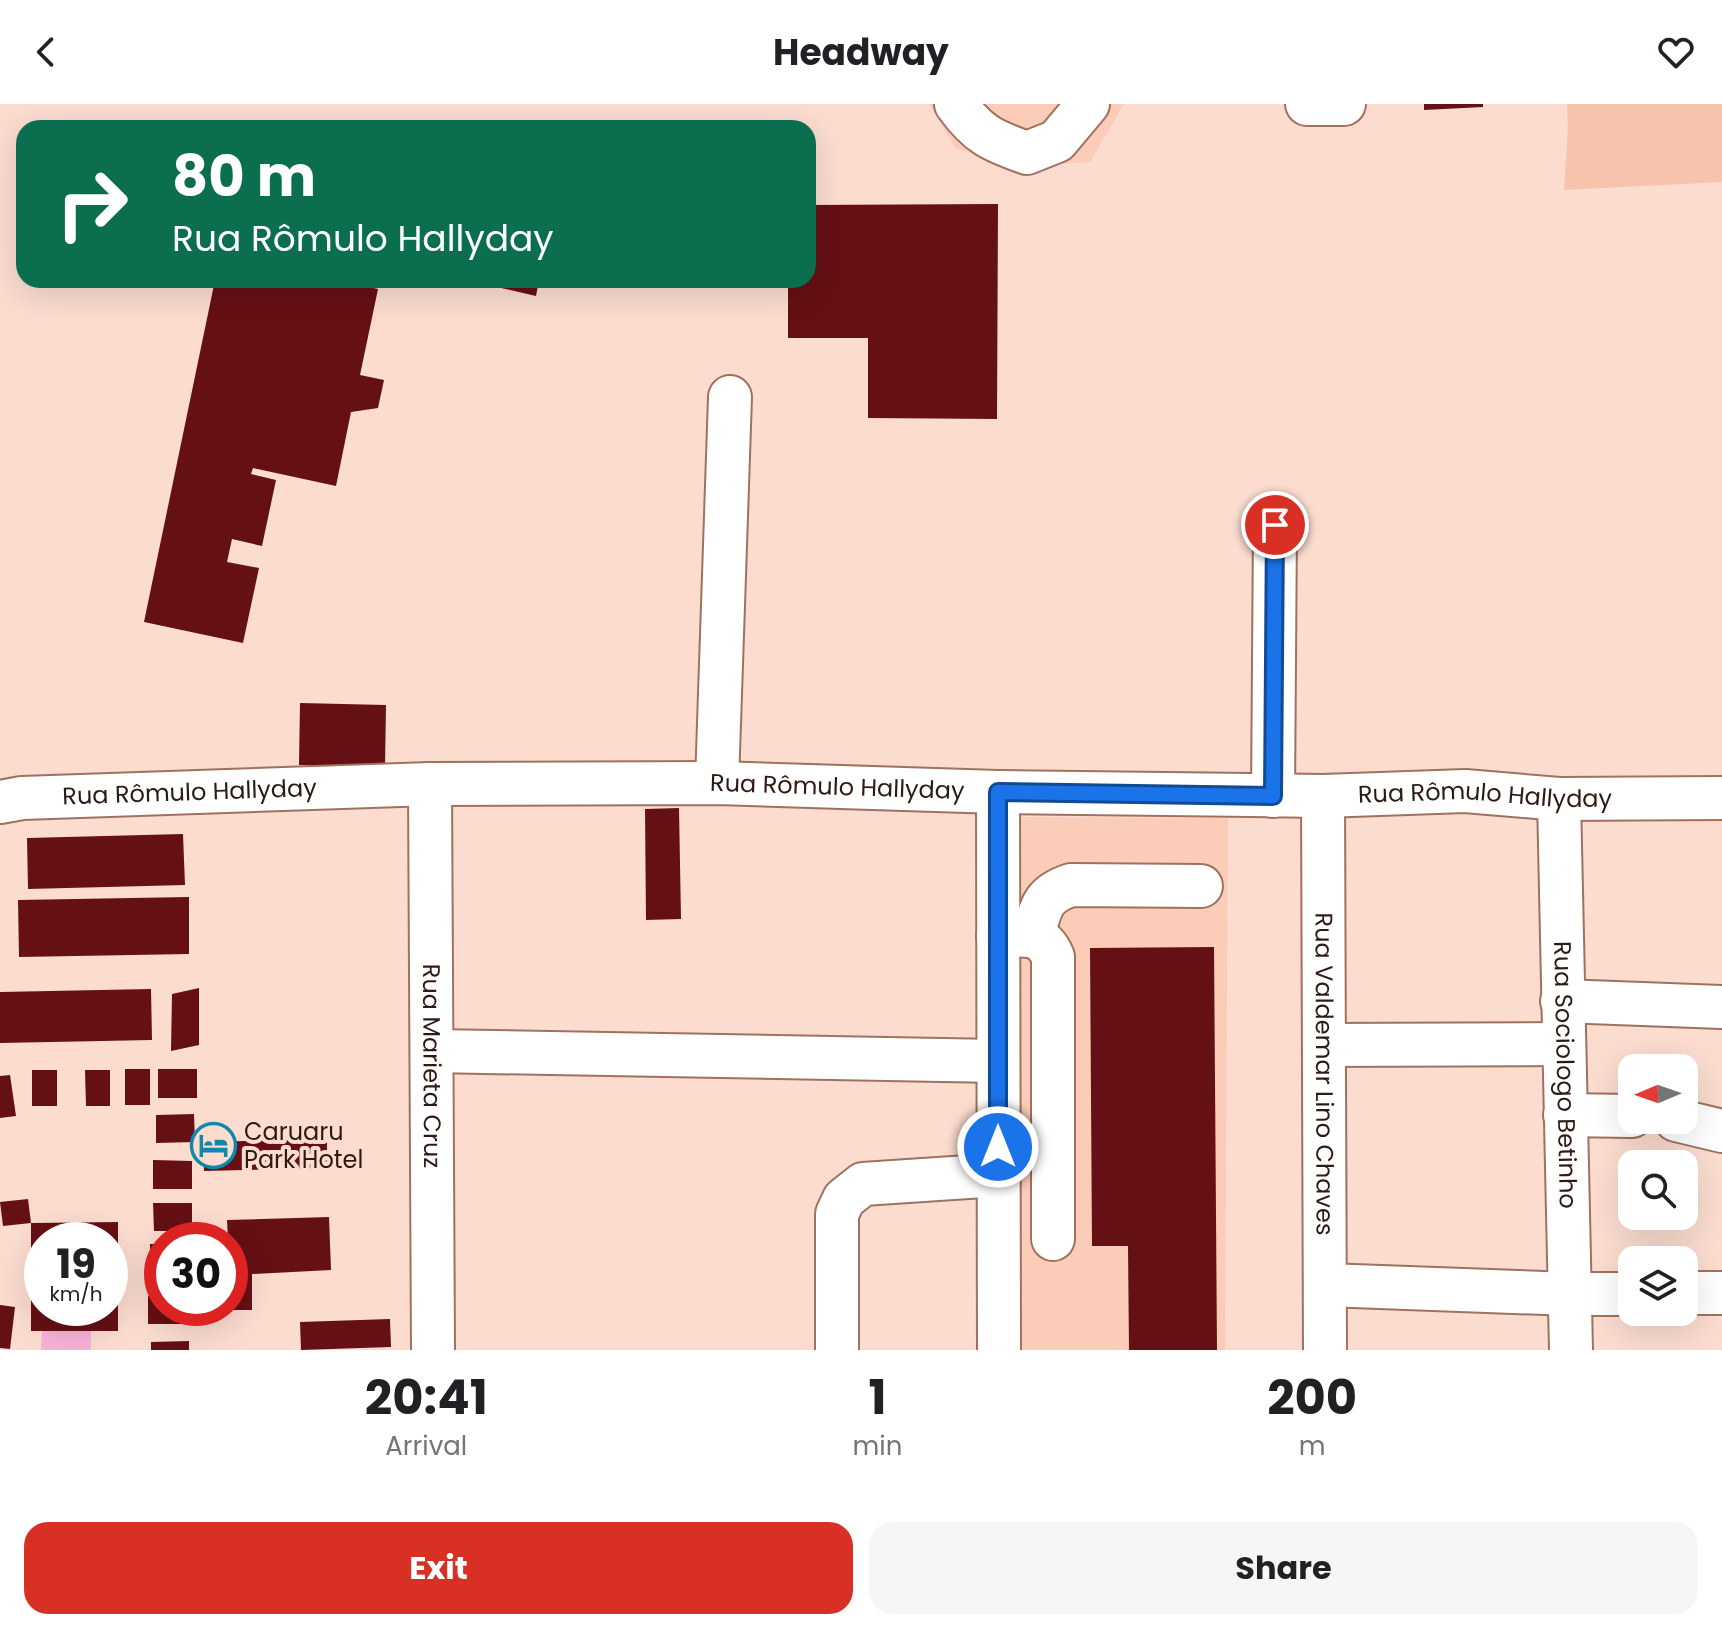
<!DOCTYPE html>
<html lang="en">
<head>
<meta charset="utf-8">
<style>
  body { margin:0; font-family:Poppins,sans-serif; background:#f6f6f6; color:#202124; height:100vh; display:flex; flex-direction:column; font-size:30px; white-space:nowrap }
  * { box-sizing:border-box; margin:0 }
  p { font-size:26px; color:#757577 }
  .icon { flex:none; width:44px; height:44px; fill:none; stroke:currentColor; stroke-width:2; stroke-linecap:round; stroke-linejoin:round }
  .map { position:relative; height:1246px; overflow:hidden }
  .panel { display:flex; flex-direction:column; background:#fff; flex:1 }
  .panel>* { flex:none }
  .top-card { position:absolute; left:16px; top:16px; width:800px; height:168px; border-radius:24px; box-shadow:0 8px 32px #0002; background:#0b6e4f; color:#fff; overflow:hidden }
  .needle { width:52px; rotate:268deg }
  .buttons { position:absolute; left:1618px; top:950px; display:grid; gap:16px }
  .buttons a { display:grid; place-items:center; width:80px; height:80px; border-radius:16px; background:#fff; box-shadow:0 8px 32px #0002; font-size:40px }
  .speed { position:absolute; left:24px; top:1118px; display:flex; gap:16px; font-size:40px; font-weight:700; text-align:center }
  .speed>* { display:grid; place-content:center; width:104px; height:104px; border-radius:50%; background:#fff; box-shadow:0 8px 32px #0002; line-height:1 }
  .speed small { font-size:20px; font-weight:400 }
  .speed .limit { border:12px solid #d22; background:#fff; color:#111 }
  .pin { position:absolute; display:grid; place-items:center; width:68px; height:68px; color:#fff; margin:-34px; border:4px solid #fff; border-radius:50%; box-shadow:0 2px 8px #0007 }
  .me { position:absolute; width:88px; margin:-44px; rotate:0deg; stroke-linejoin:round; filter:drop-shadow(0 0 6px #0008) }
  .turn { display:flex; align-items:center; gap:28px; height:168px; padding:0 24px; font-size:36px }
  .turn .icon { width:104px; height:104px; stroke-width:2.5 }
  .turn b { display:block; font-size:56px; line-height:68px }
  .eta { display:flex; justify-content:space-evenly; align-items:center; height:136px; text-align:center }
  .eta b { font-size:48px; font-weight:700; line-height:56px }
  .action { display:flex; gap:16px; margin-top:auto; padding:16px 24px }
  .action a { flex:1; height:92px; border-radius:24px; background:#d93025; color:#fff; font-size:32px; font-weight:700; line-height:92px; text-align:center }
  .action a+a { background:#f6f6f6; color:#202124 }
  header { display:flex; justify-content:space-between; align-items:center; height:104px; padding:0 24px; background:#fff; font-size:36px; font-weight:700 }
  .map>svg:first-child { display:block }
  .built { fill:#fbccb8 }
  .green { fill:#f6c3ad }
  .water { fill:#f8b2d9 }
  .building { fill:#651014; fill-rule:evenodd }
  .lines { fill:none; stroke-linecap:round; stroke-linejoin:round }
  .minor-casing { stroke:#9f725e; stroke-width:46 }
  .minor { stroke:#fff; stroke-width:42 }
  .route-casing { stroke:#114b97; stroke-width:20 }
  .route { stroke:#1a73e8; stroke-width:14 }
  .labels { text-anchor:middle; stroke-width:8; stroke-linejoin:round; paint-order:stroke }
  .street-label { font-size:24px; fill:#2d1b13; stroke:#fbdccf }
  .poi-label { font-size:24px; fill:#2d1b13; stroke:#fbdccf; text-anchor:start }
</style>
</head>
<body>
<header><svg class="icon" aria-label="back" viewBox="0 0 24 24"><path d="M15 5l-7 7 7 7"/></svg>Headway<svg class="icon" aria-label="heart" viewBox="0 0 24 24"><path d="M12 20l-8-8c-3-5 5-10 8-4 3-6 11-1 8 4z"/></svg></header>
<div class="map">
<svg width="1722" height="1246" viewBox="0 0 1722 1246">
  <rect width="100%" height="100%" fill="#fbdccf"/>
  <path class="built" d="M929,0H1124L1090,58L1014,63L955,44Z
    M1008,713L1228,714L1225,1246H1006Z"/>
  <path class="green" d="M1567,0H1722V78L1564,86L1568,24Z"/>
  <path class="water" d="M42,1226H91V1246H41Z"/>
  <path class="building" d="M1424,0H1483V3L1424,6Z
    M998,100L997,315L868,314V234H788V176H808V101Z
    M215,176H337L378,185L360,271L384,276L378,304L351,308L336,382L253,364L251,370L276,376L262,442L232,435L227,458L259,464L243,539L144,518Z
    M466,176H539L536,192Z
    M300,599L386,601L385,662L299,661Z
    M679,704L681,815L646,816L645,705Z
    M183,730L185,781L28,785L27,734Z
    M189,793V850L19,853L18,796Z
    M1214,843L1217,1246H1129L1128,1142H1092L1090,844Z
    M199,884V941L171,947L172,890Z
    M151,885L152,936L0,939V888Z
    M125,965H150V1001H125Z
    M158,965H197V994H158Z
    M32,966H57V1002H32Z
    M85,966H110V1002H86Z
    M10,971L16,1012L0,1014V972Z
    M194,1010L195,1038L156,1039V1011Z
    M327,1035V1064L204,1067L203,1038Z
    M153,1056L192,1057V1085H153Z
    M28,1095L31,1119L3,1122L0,1098Z
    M153,1099H192V1127H154Z
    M329,1113L331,1166L252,1170V1206H230V1136H228L227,1116Z
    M118,1118V1227H31V1119ZM42,1136H110V1204H42Z
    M150,1140H162V1169L150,1168Z
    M162,1191V1204H187V1220H148V1192Z
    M0,1201L15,1203L10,1245L0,1244Z
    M390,1215L391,1243L301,1246L300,1218Z
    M189,1237V1246H151V1238Z"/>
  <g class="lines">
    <defs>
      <g id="minor">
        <path d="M956,0C978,31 993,37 1027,49L1057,37L1088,0"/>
        <path d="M1307,0H1344"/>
        <path d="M717,679L730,293"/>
        <path id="s1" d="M430,680L433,1246"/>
        <path d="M998,688L999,1246"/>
        <path d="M1273,692L1275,421"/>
        <path id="s2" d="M1323,692L1325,1246"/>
        <path id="s3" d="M1559,695L1571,1246"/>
        <path id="s4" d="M0,698L22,694L430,680L717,679L998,688L1323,692L1465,687L1559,695L1722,694"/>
        <path d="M998,832C1023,832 1042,826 1053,853V1135"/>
        <path d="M1033,832C1041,804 1041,791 1071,781L1201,782"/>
        <path d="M1562,897L1722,903"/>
        <path d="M1324,941L1562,940"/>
        <path d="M432,947L998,957"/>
        <path d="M1565,1011L1632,1012"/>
        <path d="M1676,1016L1722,1027"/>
        <path d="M1326,1181L1570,1190H1632"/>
        <path d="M1684,1189H1722"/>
        <path d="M837,1246V1110L844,1095L863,1080L998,1071"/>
      </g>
    </defs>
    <use href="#minor" class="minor-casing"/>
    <use href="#minor" class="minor"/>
  </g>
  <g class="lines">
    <defs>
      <path id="route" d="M998,1043V688L1273,692L1275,421"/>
    </defs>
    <use href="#route" class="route-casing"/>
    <use href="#route" class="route"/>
  </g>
  <defs>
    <symbol id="hotel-ring" viewBox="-11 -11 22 22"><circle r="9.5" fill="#fbdccf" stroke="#0e89ac" stroke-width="1.5"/><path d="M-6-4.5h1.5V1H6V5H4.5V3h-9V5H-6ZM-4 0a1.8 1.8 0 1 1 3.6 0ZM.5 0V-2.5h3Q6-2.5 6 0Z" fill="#0e89ac"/></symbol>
  </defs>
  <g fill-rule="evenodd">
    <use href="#hotel-ring" x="188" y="1016" width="51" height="51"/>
  </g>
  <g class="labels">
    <g class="street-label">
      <text dy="8" stroke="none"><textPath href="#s4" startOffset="838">Rua Rômulo Hallyday</textPath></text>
      <text dy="8" stroke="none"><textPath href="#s4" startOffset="190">Rua Rômulo Hallyday</textPath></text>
      <text dy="8" stroke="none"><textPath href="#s4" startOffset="1486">Rua Rômulo Hallyday</textPath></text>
      <text dy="8" stroke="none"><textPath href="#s1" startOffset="282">Rua Marieta Cruz</textPath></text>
      <text dy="8" stroke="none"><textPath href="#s2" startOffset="278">Rua Valdemar Lino Chaves</textPath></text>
      <text dy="8" stroke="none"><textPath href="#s3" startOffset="276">Rua Sociologo Betinho</textPath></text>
    </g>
    <g class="poi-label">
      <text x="244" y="1036">Caruaru<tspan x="244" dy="28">Park Hotel</tspan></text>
    </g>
  </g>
</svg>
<div class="buttons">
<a><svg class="needle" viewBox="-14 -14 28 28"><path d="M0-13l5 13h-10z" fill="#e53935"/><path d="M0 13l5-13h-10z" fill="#757577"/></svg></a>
<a><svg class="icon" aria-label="search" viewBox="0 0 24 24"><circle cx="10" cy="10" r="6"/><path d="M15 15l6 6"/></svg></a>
<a><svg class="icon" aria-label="layers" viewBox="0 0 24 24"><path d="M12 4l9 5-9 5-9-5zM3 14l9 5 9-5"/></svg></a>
</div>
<div class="speed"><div>19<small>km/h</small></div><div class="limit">30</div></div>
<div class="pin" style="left:1275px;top:421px;background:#d93025"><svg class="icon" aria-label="arrive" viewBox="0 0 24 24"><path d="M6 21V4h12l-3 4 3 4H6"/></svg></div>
<svg class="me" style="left:998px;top:1043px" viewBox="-20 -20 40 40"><circle r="17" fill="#1a73e8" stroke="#fff" stroke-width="3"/><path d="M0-11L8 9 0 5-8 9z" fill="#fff"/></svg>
<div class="top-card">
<div class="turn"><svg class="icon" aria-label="right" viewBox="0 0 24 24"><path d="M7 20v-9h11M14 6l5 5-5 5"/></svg><div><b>80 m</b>Rua Rômulo Hallyday</div></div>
</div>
</div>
<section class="panel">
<div class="eta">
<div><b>20:41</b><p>Arrival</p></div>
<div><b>1</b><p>min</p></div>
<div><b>200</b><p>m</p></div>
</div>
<div class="action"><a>Exit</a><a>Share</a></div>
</section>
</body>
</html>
